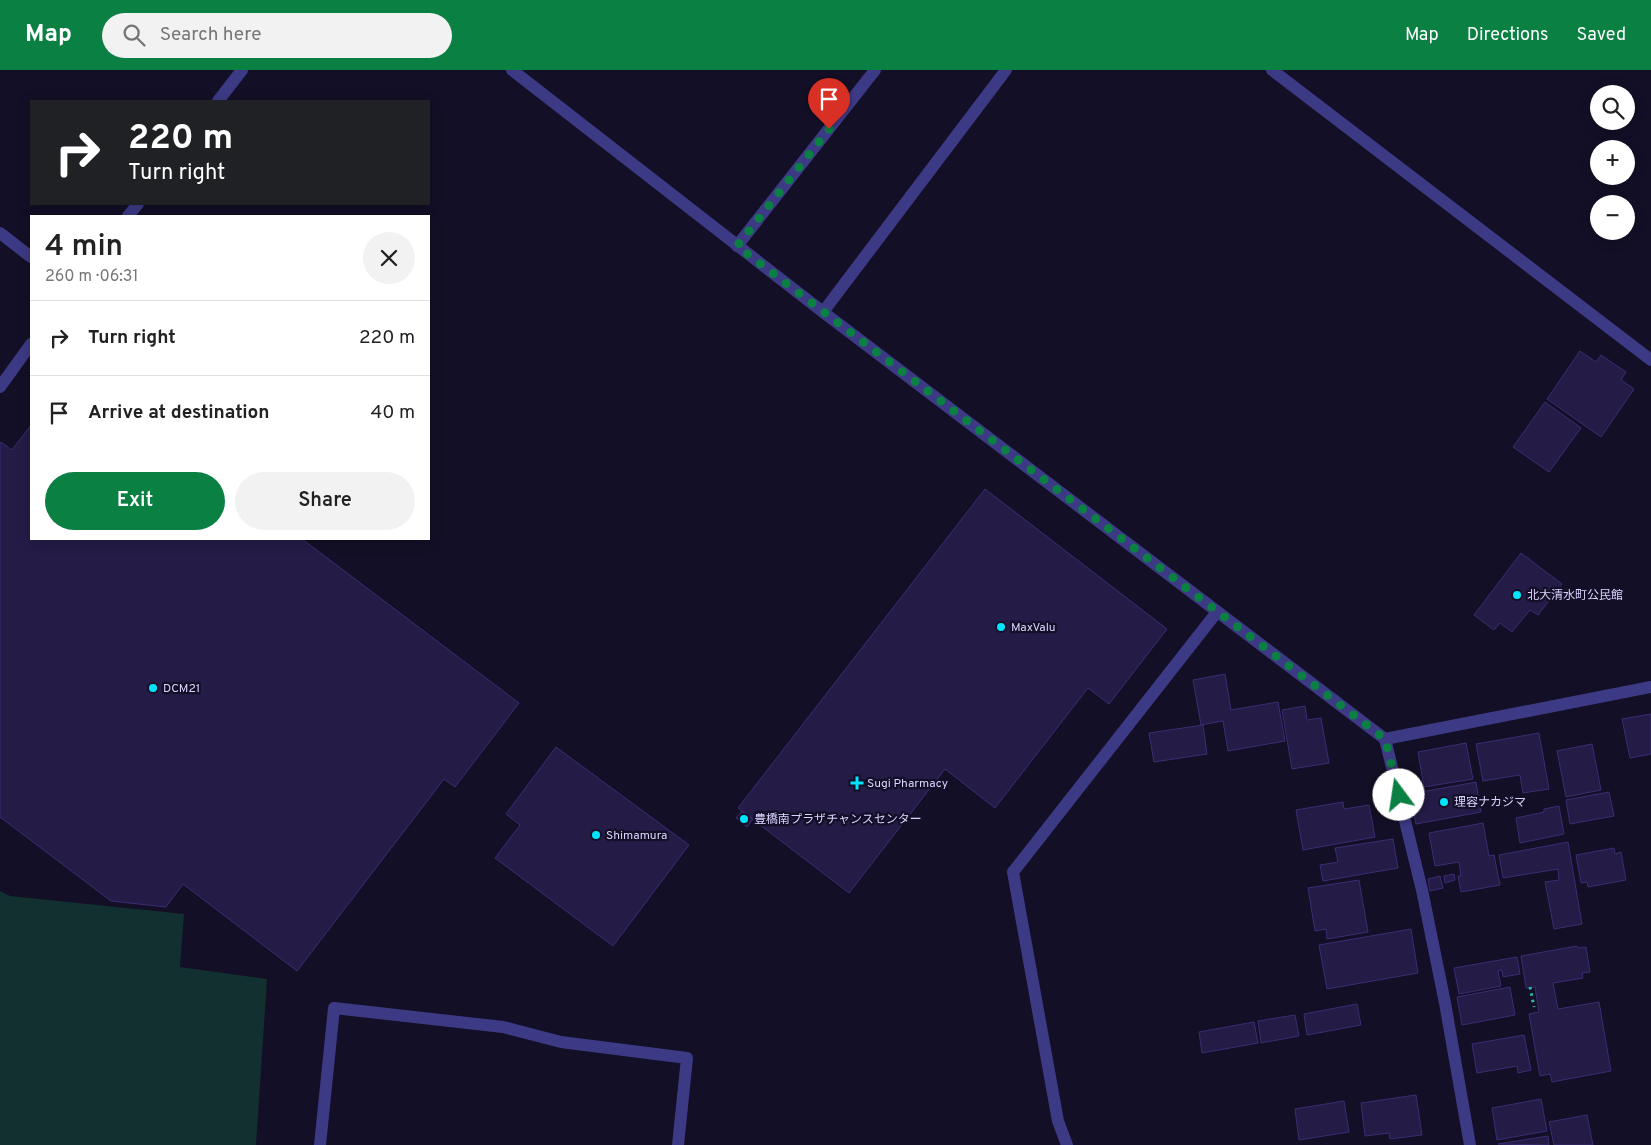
<!DOCTYPE html>
<html lang="en">
<head>
<meta charset="utf-8">
<style>
  body { margin:0; font-family:Overpass,"Noto Sans JP",sans-serif; background:#f2f2f2; color:#222; height:100vh; display:flex; flex-direction:column; font-size:19px; white-space:nowrap }
  * { box-sizing:border-box; margin:0 }
  p { font-size:16px; color:#767676 }
  .icon { flex:none; width:28px; height:28px; fill:none; stroke:currentColor; stroke-width:2; stroke-linecap:round; stroke-linejoin:round }
  .map { position:relative; flex:1; overflow:hidden }
  .drawer { position:absolute; left:30px; top:145px; width:400px; height:325px; display:flex; flex-direction:column; background:#fff; border-radius:0px; box-shadow:0 2px 12px #0003 }
  .drawer>* { flex:none }
  .guide { position:absolute; left:30px; top:30px; width:400px; height:105px; border-radius:0px; box-shadow:0 2px 12px #0003; background:#202124; color:#fff; overflow:hidden }
  .tools { position:absolute; left:1590px; top:15px; display:grid; gap:10px }
  .tools a { display:grid; place-items:center; width:45px; height:45px; border-radius:50%; background:#fff; box-shadow:0 2px 12px #0003; font-size:25px }
  .pin { position:absolute; display:grid; place-items:center; width:42px; height:42px; color:#fff; margin:-51px -21px; border-radius:50% 50% 50% 0; rotate:-45deg; box-shadow:0 0 5px #0007 }
  .pin .icon { rotate:45deg }
  .me { position:absolute; width:55px; margin:-28px; rotate:346deg; stroke-linejoin:round; filter:drop-shadow(0 0 4px #0008) }
  .turn { display:flex; align-items:center; gap:18px; height:105px; padding:0 15px; font-size:22px }
  .turn .icon { width:65px; height:65px; stroke-width:2.5 }
  .turn b { display:block; font-size:35px; line-height:42px }
  .round { display:grid; place-items:center; flex:none; width:52px; height:52px; border-radius:26px; background:#f2f2f2 }
  .headline { display:flex; align-items:center; justify-content:space-between; height:85px; padding:0 15px }
  h1 { font-size:30px; font-weight:600; line-height:38px }
  .button { display:flex; gap:10px; margin-top:auto; padding:10px 15px }
  .button a { flex:1; height:58px; border-radius:30px; background:#0b8043; color:#fff; font-size:20px; font-weight:600; line-height:58px; text-align:center }
  .button a+a { background:#f2f2f2; color:#222 }
  ul { padding:0; list-style:none }
  li { display:flex; align-items:center; gap:15px; height:75px; padding:0 15px; border-top:1px solid #e0e0e0 }
  li div { flex:1 }
  li b { display:block; font-size:19px }
  li em { font-style:normal }
  header { display:flex; align-items:center; gap:30px; box-sizing:border-box; height:70px; padding:0 25px; background:#0b8043; color:#fff }
  header strong { font-size:24px }
  nav { display:flex; gap:28px; margin-inline-start:auto; font-size:18px }
  .search { width:350px; height:45px; background:#f2f2f2; display:flex; align-items:center; gap:12px; box-sizing:border-box; padding:0 18px; border-radius:28px; color:#767676; font-size:19px }
  .map>svg:first-child { display:block }
  .green { fill:#12302f }
  .building { fill:#241b47; stroke:#3b2d73 }
  .lines { fill:none; stroke-linecap:round; stroke-linejoin:round }
  .path { stroke:#2fb8b0; stroke-width:3; stroke-dasharray:2.5 4; stroke-linecap:butt }
  .minor { stroke:#3d3a85; stroke-width:12 }
  .tertiary { stroke:#3d3a85; stroke-width:12 }
  .route { stroke:#0b8043; stroke-width:9; stroke-dasharray:0 16.2 }
  .poi-dot { fill:#00e5ff; stroke:#130f26; stroke-width:2 }
  .labels { text-anchor:middle; stroke-width:4.5; stroke-linejoin:round; paint-order:stroke }
  .poi-label { font-size:12px; fill:#d9d4ff; stroke:#130f26; text-anchor:start }
</style>
</head>
<body>
<header>
<strong>Map</strong>
<div class="search"><svg class="icon" aria-label="search" viewBox="0 0 24 24"><circle cx="10" cy="10" r="6"/><path d="M15 15l6 6"/></svg>Search here</div>
<nav><a>Map</a><a>Directions</a><a>Saved</a></nav>
</header>
<div class="map">
<svg width="1651" height="1075" viewBox="0 0 1651 1075">
  <rect width="100%" height="100%" fill="#130f26"/>
  <path class="green" d="M0,821L10,826L184,844L180,897L267,909L256,1075H0Z"/>
  <path class="building" d="M1580,281L1596,292L1601,285L1626,302L1621,310L1634,319L1601,367L1547,329Z
    M1545,332L1581,358L1549,402L1513,377Z
    M31,355V469H302L519,633L455,717L444,709L297,901L183,814L166,837L111,831L0,747V374L1,372L12,380Z
    M985,419L1167,559L1109,634L1088,618L995,738L945,699L849,823L738,738Z
    M1521,483L1562,514L1538,545L1530,540L1512,562L1500,553L1494,560L1474,545Z
    M1225,604L1231,640L1278,632L1285,671L1228,681L1223,651L1201,655L1193,610Z
    M1305,636L1307,650L1321,648L1329,693L1292,699L1282,640Z
    M1651,644V684L1630,688L1622,649Z
    M1203,655L1207,684L1154,692L1149,663Z
    M1539,663L1549,719L1523,723L1520,705L1483,711L1476,674Z
    M1466,673L1473,709L1424,717L1418,682Z
    M1592,674L1601,720L1566,727L1557,681Z
    M556,677L689,775L613,876L495,788L520,755L506,744Z
    M1476,712L1481,742L1416,754L1410,724Z
    M1609,722L1614,746L1570,754L1566,730Z
    M1343,732L1344,739L1369,735L1375,767L1303,780L1296,740Z
    M1559,736L1564,764L1520,773L1516,748L1544,742V739Z
    M742,741L753,749L747,757L736,748Z
    M1483,753L1489,786L1494,785L1500,815L1461,822L1458,806H1461L1459,792L1435,796L1429,763Z
    M1393,769L1398,798L1323,811L1320,795L1338,792L1335,778Z
    M1568,772L1582,854L1554,859L1545,812L1559,810L1558,799L1503,808L1499,785Z
    M1614,778L1615,784L1621,782L1626,810L1588,817L1587,812L1581,813L1576,785Z
    M1454,804L1455,810L1445,813L1444,806Z
    M1440,806L1443,818L1430,821L1428,809Z
    M1359,810L1368,862L1327,869L1326,859L1315,861L1308,818Z
    M1411,859L1418,903L1327,919L1319,875Z
    M1577,876L1578,878L1586,877L1590,902L1582,903L1583,908L1553,913L1558,939L1599,932L1611,1001L1552,1012L1550,1004L1540,1006L1529,944L1539,942L1535,917L1526,918L1521,886Z
    M1517,887L1520,904L1503,907L1502,900L1498,901L1501,916L1459,924L1454,898Z
    M1510,917L1515,945L1462,955L1457,927Z
    M1357,934L1361,955L1307,965L1304,944Z
    M1295,945L1299,966L1261,973L1258,951Z
    M1254,952L1258,973L1202,983L1199,962Z
    M1524,965L1531,1000L1518,1003L1517,996L1477,1003L1472,974Z
    M1416,1025L1422,1065L1390,1069L1389,1063L1365,1066L1361,1033Z
    M1541,1029L1547,1061L1497,1070L1492,1038Z
    M1344,1031L1349,1062L1299,1070L1295,1039Z
    M1587,1045L1593,1075H1554L1549,1052Z
    M1548,1066L1549,1075L1498,1074Z"/>
  <g class="lines">
    <path class="path" d="M1530,917L1534,937"/>
    <path class="minor" d="M1272,0L1651,290
      M218,31L242,0
      M128,146L138,134
      M0,163L31,187
      M737,176L875,0
      M823,242L1006,0
      M0,317L31,274
      M1385,669L1422,820L1445,933L1470,1075
      M320,1075L334,938L503,957L561,972L687,988L678,1075
      M1067,1075L1058,1051L1013,802L1217,542"/>
    <path class="tertiary" d="M512,0L823,242L1385,669L1651,617"/>
  </g>
  <g class="lines">
    <path class="route" d="M829,59L737,176L1385,669L1399,725"/>
  </g>
  <g class="poi-dot">
    <circle cx="1517" cy="525" r="5"/>
    <circle cx="1001" cy="557" r="5"/>
    <circle cx="153" cy="618" r="5"/>
    <path d="M854.5 705.5h5v5h5v5h-5v5h-5v-5h-5v-5h5z"/>
    <circle cx="1444" cy="732" r="5"/>
    <circle cx="744" cy="749" r="5"/>
    <circle cx="596" cy="765" r="5"/>
  </g>
  <g class="labels">
    <g class="poi-label">
      <text x="1527" y="529">北大清水町公民館</text>
      <text x="1011" y="561">MaxValu</text>
      <text x="163" y="622">DCM21</text>
      <text x="867" y="717">Sugi Pharmacy</text>
      <text x="1454" y="736">理容ナカジマ</text>
      <text x="754" y="753">豊橋南プラザチャンスセンター</text>
      <text x="606" y="769">Shimamura</text>
    </g>
  </g>
</svg>
<div class="tools">
<a><svg class="icon" aria-label="search" viewBox="0 0 24 24"><circle cx="10" cy="10" r="6"/><path d="M15 15l6 6"/></svg></a>
<a>+</a>
<a>−</a>
</div>
<div class="pin" style="left:829px;top:59px;background:#d93025"><svg class="icon" aria-label="arrive" viewBox="0 0 24 24"><path d="M6 21V4h12l-3 4 3 4H6"/></svg></div>
<svg class="me" style="left:1399px;top:725px" viewBox="-20 -20 40 40"><circle r="19" fill="#fff"/><path d="M0-13L10 11 0 6-10 11z" fill="#0b8043"/></svg>
<div class="guide">
<div class="turn"><svg class="icon" aria-label="right" viewBox="0 0 24 24"><path d="M7 20v-9h11M14 6l5 5-5 5"/></svg><div><b>220 m</b>Turn right</div></div>
</div>
<section class="drawer">
<div class="headline"><div><h1>4 min</h1><p>260 m · 06:31</p></div><a class="round"><svg class="icon" aria-label="close" viewBox="0 0 24 24"><path d="M6 6l12 12M18 6L6 18"/></svg></a></div>
<ul>
<li><svg class="icon" aria-label="right" viewBox="0 0 24 24"><path d="M7 20v-9h11M14 6l5 5-5 5"/></svg><div><b>Turn right</b></div><em>220 m</em></li>
<li><svg class="icon" aria-label="arrive" viewBox="0 0 24 24"><path d="M6 21V4h12l-3 4 3 4H6"/></svg><div><b>Arrive at destination</b></div><em>40 m</em></li>
</ul>
<div class="button"><a>Exit</a><a>Share</a></div>
</section>
</div>
</body>
</html>
